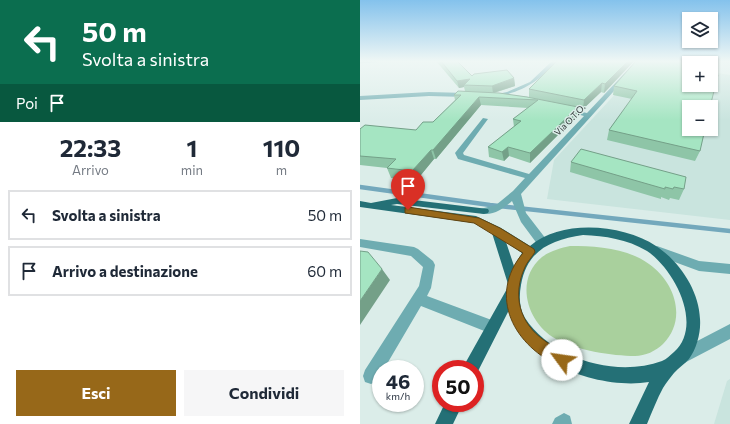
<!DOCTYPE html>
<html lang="it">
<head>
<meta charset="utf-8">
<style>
  body { margin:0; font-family:Commissioner,sans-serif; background:#f6f6f7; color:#1f2937; height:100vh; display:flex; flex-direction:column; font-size:15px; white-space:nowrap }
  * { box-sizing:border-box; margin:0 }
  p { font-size:13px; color:#747a83 }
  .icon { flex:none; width:22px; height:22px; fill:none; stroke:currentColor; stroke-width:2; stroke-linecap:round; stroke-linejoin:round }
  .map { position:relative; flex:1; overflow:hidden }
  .drawer { display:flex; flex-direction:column; background:#fff; width:360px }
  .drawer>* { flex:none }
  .guide { background:#0b6e4f; color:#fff; overflow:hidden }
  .tools { position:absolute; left:322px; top:12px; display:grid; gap:8px }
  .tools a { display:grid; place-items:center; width:36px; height:36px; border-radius:0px; background:#fff; box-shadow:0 1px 3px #0004; font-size:20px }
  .speed { position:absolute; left:12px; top:360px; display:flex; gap:8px; font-size:20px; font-weight:700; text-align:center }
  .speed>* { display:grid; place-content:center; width:52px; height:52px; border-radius:50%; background:#fff; box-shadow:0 1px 3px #0004; line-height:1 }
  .speed small { font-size:10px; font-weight:400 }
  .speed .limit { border:6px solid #d22; background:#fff; color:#111 }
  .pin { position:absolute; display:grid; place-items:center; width:34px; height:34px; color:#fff; margin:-41px -17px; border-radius:50% 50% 50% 0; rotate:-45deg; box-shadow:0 0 4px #0007 }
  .pin .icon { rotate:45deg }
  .me { position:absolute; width:44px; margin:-22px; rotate:301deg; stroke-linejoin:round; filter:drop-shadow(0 0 3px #0008) }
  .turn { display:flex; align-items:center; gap:14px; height:84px; padding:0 16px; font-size:18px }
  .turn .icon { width:52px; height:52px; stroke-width:2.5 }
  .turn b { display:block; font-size:28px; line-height:34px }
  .then { display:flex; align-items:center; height:38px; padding:0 16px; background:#0003; gap:8px; font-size:15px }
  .eta { display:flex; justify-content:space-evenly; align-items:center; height:68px; text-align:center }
  .eta b { font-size:24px; font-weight:700; line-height:28px }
  .primary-button { display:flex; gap:8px; margin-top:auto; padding:8px 16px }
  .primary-button a { flex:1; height:46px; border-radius:0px; background:#976819; color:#fff; font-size:16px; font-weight:700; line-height:46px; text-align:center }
  .primary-button a+a { background:#f6f6f7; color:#1f2937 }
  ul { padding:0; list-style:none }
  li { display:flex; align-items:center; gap:12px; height:50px; margin:0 8px 6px; padding:0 8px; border:2px solid #e0e1e3; border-radius:0px }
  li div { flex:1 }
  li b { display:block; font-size:15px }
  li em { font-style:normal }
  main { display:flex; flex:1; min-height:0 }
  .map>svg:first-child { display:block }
  .built { fill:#c9e4de; fill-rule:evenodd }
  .green { fill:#a9d09d }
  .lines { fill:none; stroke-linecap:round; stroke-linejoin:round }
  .stream-far1 { stroke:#73a8bc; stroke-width:2.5 }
  .stream { stroke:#73a8bc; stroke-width:4.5 }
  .minor { fill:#6eacb1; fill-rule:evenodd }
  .major { fill:#247076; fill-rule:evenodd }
  .wall { fill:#8ec5a7 }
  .shaded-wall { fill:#74a088 }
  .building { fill:#a5e5c2; stroke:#74a088 }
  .route { fill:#976819; stroke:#624410 }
  .labels { text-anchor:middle; stroke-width:3; stroke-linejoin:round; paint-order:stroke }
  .far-street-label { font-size:9px; fill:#353c3b; stroke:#dbede9 }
</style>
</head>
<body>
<main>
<section class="drawer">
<div class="guide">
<div class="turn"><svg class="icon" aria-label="left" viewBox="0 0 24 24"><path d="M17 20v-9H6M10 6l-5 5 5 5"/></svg><div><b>50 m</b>Svolta a sinistra</div></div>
<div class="then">Poi<svg class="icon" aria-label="arrive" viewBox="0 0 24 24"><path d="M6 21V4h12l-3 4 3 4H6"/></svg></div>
</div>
<div class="eta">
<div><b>22:33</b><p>Arrivo</p></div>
<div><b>1</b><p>min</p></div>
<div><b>110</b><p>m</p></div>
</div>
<ul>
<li><svg class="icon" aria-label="left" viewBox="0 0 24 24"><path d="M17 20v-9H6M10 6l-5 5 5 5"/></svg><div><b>Svolta a sinistra</b></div><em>50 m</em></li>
<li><svg class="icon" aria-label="arrive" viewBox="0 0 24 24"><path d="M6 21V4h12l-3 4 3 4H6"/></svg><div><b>Arrivo a destinazione</b></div><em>60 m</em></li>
</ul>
<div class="primary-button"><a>Esci</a><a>Condividi</a></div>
</section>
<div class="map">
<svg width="370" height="424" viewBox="0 0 370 424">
  <rect width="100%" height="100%" fill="#dbede9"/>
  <path class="built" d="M351,72L370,75V220L187,199L194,160L273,75L329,85H351ZM329,107H351V129H329Z
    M370,379V424H354L367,381Z"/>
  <path class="green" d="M210,246C236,246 267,248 289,264C316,283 327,320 303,344C296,351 285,356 275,356C253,356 215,350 196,339C167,323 154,280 182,257C190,251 201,248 210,246Z"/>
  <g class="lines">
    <path class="stream-far1" d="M0,62L17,61"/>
    <path class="stream" d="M0,187L130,205L370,231"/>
    <path class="minor" d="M192,61H197C176,84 162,92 131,98L128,96L147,92L170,82Z
      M276,61H281L161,194L166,213L186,239L188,242L186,245L182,246L178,245L161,222L152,201C144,208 132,217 120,213L119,211L120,209L136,205L153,191L165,178L98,159L95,153L123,118L128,119L103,153L104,155L169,174L224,116L202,110V108L227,113Z
      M69,92L107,93L110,95L107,97L69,96L0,100V96Z
      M0,239L54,247L58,249L73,261L75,265L71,288L67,296L137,322L139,327L137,332L132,334L61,306L24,369H21C21,377 18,381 11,384L5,382L3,376L5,370L59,286L63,267L51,256L0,247Z
      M297,246L339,261L370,264V274L339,271L293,254L291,251L293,248Z
      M370,324V339L328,361L323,364L318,361L315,356L318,351Z
      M204,413L210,416L212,424H192L195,418Z"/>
    <path class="major" d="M37,198L128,209L129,211L128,213L124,214L37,204L31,205L116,216L141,228L170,246C201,219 263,224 296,246C319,261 339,290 340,319C341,332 337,348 329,359C325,364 318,368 314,373C310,378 306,383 303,388C297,399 292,412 287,424H269L289,382C240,390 161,363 149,310L116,375L115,369H102L148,287V284L132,233L114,223L0,207V201L11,203ZM223,235C245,236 267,239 287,251C314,269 344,325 314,352C310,355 307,359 302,361C256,378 192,359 165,318C159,308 159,296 161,285C167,250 191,240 223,235ZM146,242L162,253L154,266Z
      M85,403H103L93,424H75Z"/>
  </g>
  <path class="wall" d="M76,61H97L112,76L154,78L155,86L134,93L169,97V89L195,63V61H274L244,93L241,92L223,109L218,108L217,116L170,163L149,156L144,161L129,157L128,147L154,127L153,119L168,108L121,105L76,159H74L56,181L31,178L27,168L0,165V129L56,130L73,122L95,100L94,95L105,91L104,87L99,88Z
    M276,61L340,151L335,161L247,140L249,130L272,99L253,95L254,86Z
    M211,162L324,189L319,200L310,198L309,200L301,197V199L210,172Z"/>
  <path class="shaded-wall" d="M268,61H274L244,93L245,84Z
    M154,78L155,86L133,93L132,86Z
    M110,79L104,85V87L99,88L97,81Z
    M242,83L241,92L223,109L224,100Z
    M119,97L121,105L76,159L73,150Z
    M218,107L217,116L170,163V153Z
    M148,147L149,156L144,161L142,152Z
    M71,150L74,159L56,181L52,171Z
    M22,269L30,280L0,325V301Z"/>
  <path class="building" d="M81,61H97L112,76L114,74L147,70L154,78L132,86L104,85L110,79L97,81Z
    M197,61H268L245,84L242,83L224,100L169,89Z
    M276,61H333L334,63H329V85H351V74L358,75L350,107H329V129H345L340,151L249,130L277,91L254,86Z
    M98,91L139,93L167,97L218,107L170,153L148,147L142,152L128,147L161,121L153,119L178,100L119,97L73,150H71L52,171L27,168L36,159L0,156V129L5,125L56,130L63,122H73L101,95H94Z
    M221,149L326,177L324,189L314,187L313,189L305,187V189L211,162Z
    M0,251L8,252L22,269L0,301Z"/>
  <linearGradient id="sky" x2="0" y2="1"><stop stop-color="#84c2ec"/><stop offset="0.51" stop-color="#eff7f5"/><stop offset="1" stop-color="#eff7f5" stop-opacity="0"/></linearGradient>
  <rect width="370" height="120" fill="url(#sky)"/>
  <path class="route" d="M48,207L119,218L140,228L174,249L175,252C172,257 167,262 165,267C152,295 159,323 185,341C193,347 205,350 209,360L207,365L202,367C154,347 127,296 163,253L114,223L45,213V208Z"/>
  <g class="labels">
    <g class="far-street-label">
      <text transform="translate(210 120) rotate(-46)" y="3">Via O.T.O.</text>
    </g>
  </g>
</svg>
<div class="tools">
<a><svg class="icon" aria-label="layers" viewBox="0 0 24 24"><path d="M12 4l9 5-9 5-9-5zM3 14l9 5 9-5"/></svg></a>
<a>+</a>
<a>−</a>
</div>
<div class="speed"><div>46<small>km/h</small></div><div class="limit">50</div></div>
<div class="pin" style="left:48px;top:210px;background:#d93025"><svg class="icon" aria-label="arrive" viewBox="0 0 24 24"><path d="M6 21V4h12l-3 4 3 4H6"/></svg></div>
<svg class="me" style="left:202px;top:360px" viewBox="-20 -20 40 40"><circle r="19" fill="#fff"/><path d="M0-13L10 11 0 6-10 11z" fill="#976819"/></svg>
</div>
</main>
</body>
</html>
